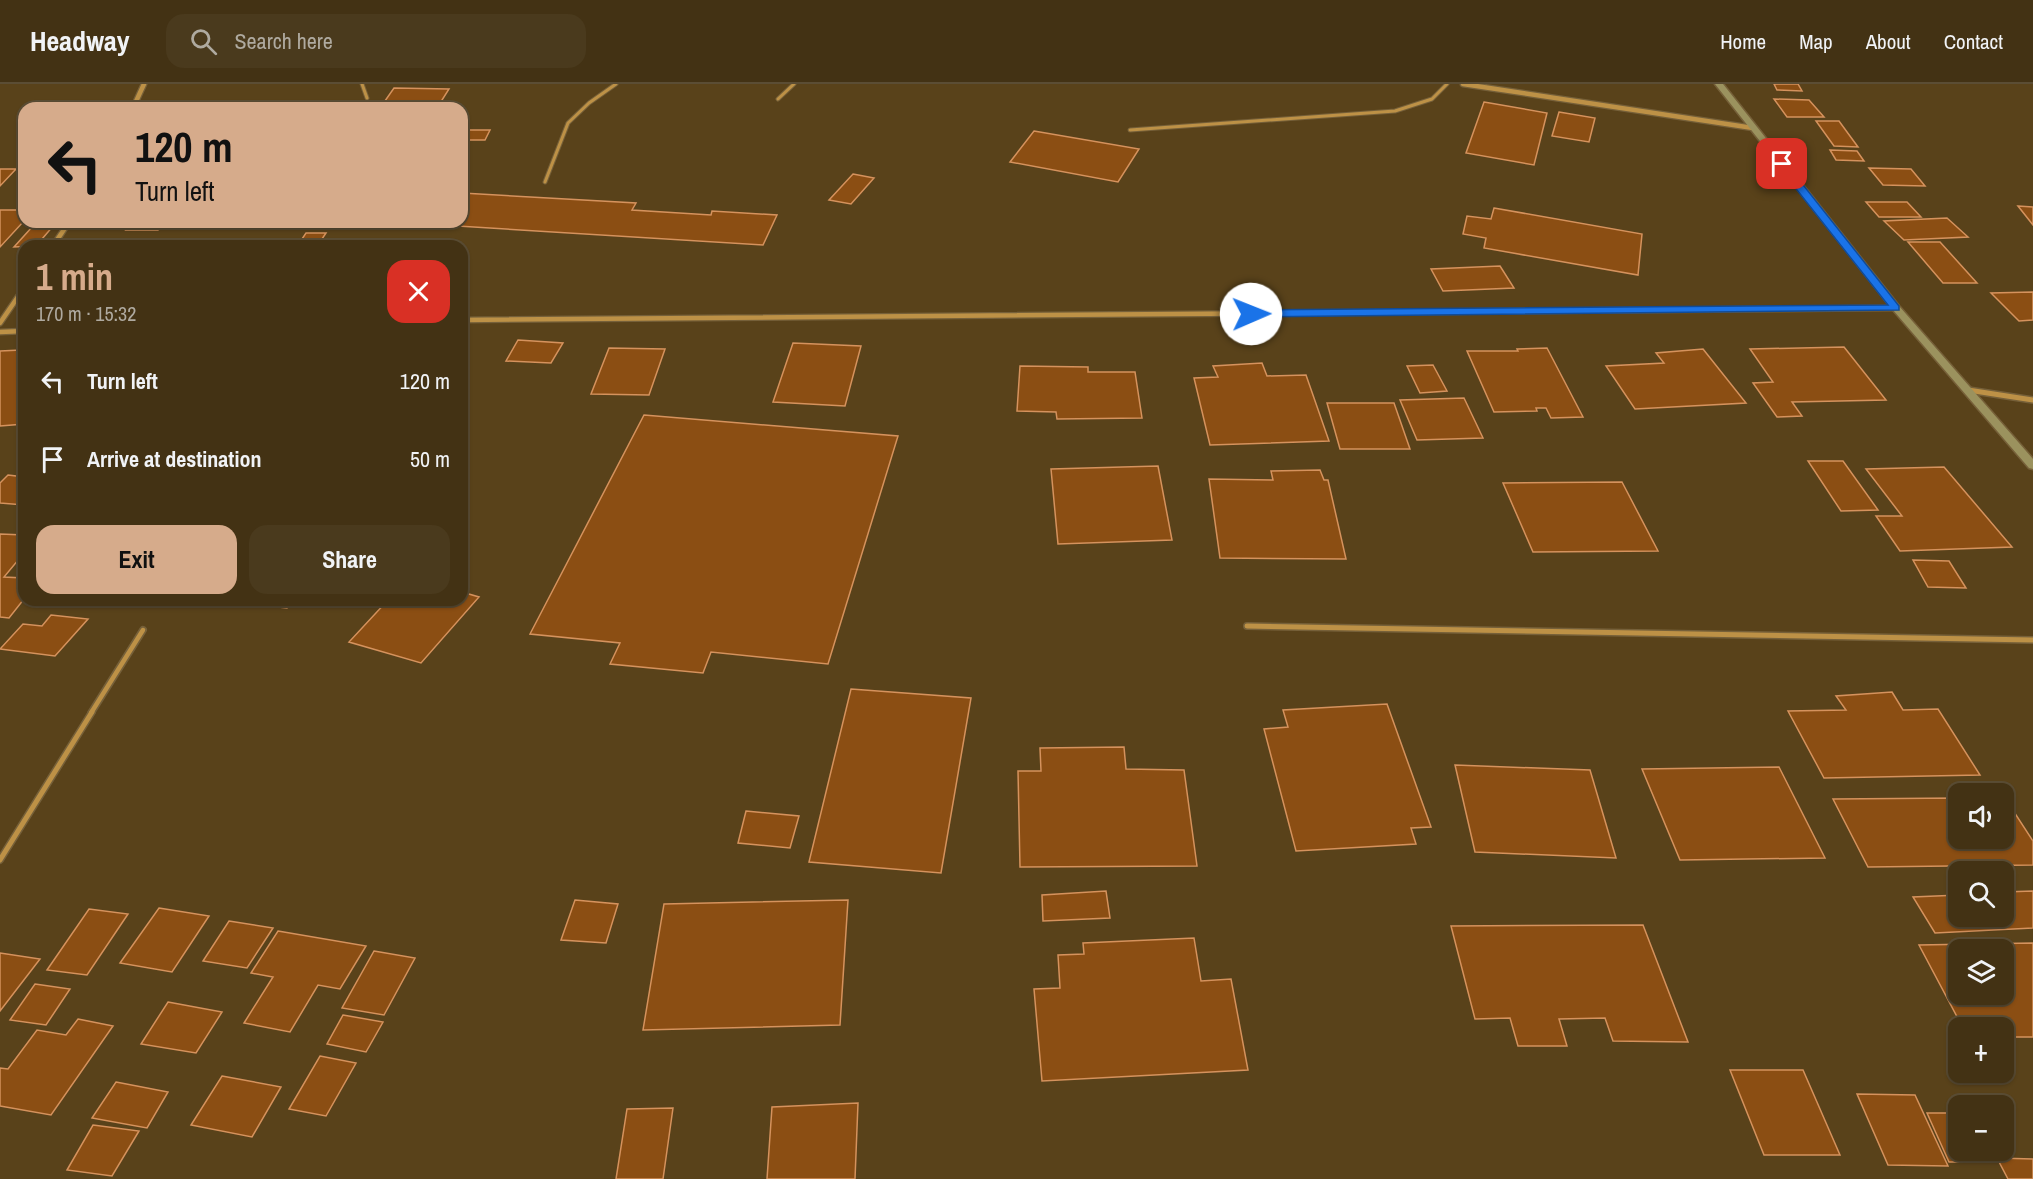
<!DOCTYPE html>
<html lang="en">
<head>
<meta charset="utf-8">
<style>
  body { margin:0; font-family:"Archivo Narrow",sans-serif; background:#4a3a1d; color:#f1f3f6; height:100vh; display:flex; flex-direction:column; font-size:22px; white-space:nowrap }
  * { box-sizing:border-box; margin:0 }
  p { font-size:20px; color:#afaaa0 }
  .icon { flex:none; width:33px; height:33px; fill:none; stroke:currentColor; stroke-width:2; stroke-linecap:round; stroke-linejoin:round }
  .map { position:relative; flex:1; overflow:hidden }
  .sheet { position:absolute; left:18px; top:156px; width:450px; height:366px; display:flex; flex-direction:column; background:#433214; border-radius:18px; box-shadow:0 2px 4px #0004,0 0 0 2px #5b4d34 }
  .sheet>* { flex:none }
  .top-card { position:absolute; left:18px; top:18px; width:450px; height:126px; border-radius:18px; box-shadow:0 2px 4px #0004,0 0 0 2px #5b4d34; background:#d6ab8b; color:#111; overflow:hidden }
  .tools { position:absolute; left:1948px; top:699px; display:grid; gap:12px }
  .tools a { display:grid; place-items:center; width:66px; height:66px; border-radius:12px; background:#433214; box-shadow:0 2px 4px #0004,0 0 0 2px #5b4d34; font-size:30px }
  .pin { position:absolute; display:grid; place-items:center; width:51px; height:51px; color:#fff; margin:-26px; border-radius:12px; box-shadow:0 3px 9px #0006 }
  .me { position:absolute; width:66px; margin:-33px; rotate:89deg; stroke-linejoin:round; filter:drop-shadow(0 0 4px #0008) }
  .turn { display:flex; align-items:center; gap:21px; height:126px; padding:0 18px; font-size:27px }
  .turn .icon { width:78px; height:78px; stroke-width:2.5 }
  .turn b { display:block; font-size:42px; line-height:51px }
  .round { display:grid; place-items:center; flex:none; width:63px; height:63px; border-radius:18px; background:#4a3a1d }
  .summary { display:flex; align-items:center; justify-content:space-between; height:102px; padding:0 18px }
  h1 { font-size:36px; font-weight:700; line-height:45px; color:#d6ab8b }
  .cta { display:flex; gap:12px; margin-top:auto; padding:12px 18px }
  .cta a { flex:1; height:69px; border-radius:18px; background:#d6ab8b; color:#111; font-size:24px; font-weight:700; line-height:69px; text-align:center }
  .cta a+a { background:#4a3a1d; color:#f1f3f6 }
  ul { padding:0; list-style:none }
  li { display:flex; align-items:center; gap:18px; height:78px; padding:0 18px }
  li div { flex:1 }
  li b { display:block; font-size:22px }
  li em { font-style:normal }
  header { display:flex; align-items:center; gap:36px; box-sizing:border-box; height:84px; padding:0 30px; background:#433214; border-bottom:2px solid #5b4d34 }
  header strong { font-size:28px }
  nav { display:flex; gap:33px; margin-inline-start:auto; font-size:21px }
  .search { width:420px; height:54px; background:#4a3a1d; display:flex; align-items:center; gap:15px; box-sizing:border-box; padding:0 21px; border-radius:18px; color:#afaaa0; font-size:22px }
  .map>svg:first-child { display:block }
  .building { fill:#8b4e13; stroke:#d5925d; stroke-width:1.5; fill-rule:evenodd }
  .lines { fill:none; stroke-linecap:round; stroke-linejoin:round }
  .lane-far2-casing { stroke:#766039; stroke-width:5 }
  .lane-far1-casing { stroke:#766039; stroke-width:8 }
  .lane-casing { stroke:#766039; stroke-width:8 }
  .street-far1-casing { stroke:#766039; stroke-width:7 }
  .street-casing { stroke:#766039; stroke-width:8 }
  .secondary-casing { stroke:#766039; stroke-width:3 }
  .lane-far2 { stroke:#bd9146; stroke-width:3 }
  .lane-far1 { stroke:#bd9146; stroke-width:4.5 }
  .lane { stroke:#bd9146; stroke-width:5 }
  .street-far1 { stroke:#bd9146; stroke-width:4.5 }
  .street { stroke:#bd9146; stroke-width:5 }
  .secondary { fill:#9b925e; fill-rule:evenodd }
  .route { fill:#1a73e8; stroke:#114b97; stroke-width:1.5 }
</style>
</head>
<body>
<header>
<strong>Headway</strong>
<div class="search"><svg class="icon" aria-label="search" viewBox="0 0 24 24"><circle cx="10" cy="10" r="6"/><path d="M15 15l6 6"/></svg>Search here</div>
<nav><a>Home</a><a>Map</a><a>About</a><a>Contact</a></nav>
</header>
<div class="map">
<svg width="2033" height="1095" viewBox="0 0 2033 1095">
  <rect width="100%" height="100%" fill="#59421a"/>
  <path class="building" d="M1774,0H1798L1802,7L1777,6Z
    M394,4L449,5L437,24H380Z
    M1774,15L1809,16L1824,33H1787Z
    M1484,18L1547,29L1534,81L1466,69Z
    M1559,28L1595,34L1589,58L1552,52Z
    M1816,37H1839L1858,63L1834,62Z
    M462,46H490L485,56H462Z
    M1034,47L1139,65L1118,98L1010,78Z
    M1830,66L1857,67L1864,77L1836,76Z
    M1869,84L1911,85L1925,102L1883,101Z
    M0,85H16L0,102Z
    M853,90L874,94L851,120L829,116Z
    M462,109L636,119L632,126L711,131L712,127L777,131L763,161L393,138H462Z
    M1866,118H1907L1921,133H1879Z
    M2018,122L2033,123V141Z
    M1494,124L1642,150L1638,191L1484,164L1486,154L1463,150L1467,132L1491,135Z
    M0,126H24V137L0,163Z
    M1947,134L1968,153L1904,156L1884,137Z
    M133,138H164L158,146H126Z
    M54,141L36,162L14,163L33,142Z
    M306,149H326L320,158H300Z
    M1908,158H1940L1977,199H1943Z
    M212,160L352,161L210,162Z
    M1500,182L1514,204L1443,207L1431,185Z
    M2033,208V236L2019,237L1991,209Z
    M518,256L563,259L551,279L506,277Z
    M793,259L861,262L845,322L773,318Z
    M24,263V340L0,342V267L21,266Z
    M1844,263L1886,316L1792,318L1802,332L1777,333L1753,299L1773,298L1750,265Z
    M609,264L665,265L649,311L591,310Z
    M1547,264L1583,333L1551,334L1546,324H1536L1537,327L1494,328L1467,267H1518L1517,265Z
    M1703,265L1746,319L1635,325L1606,282L1664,279L1656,269Z
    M1262,279L1267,292L1306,291L1329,357L1210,361L1194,294L1218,293L1213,282Z
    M1433,281L1447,307L1420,309L1407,282Z
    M1020,282L1088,283V288H1135L1142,334L1057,335L1056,328L1017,327Z
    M1464,314L1483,354L1417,356L1400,316Z
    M1327,319H1394L1410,365H1340Z
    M644,331L898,352L828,580L711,568L703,589L610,580L620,559L530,550Z
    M1808,377H1843L1878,426L1841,427Z
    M1158,382L1172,456L1058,460L1051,385Z
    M1944,383L2012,463L1900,467L1876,432H1902L1866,385Z
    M1320,386L1324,396H1328L1346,475L1220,474L1209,395L1273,396L1271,387Z
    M8,391L24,393V421L0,419V399Z
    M1622,398L1658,467L1533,468L1503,399Z
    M0,450L24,451V469L4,493L24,494V515L9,534L0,533Z
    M1913,476L1949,477L1966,504L1928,503Z
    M462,508L479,513L421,579L349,558L388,516H462Z
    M211,516H293L287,524Z
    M51,531L88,535L55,572L0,565L23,540L42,542Z
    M851,605L971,614L941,789L809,778Z
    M1892,608L1903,626L1938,625L1980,691L1824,694L1788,627L1846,626L1836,612Z
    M1387,620L1431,743L1411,744L1416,760L1296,767L1264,645L1288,643L1283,626Z
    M1124,663L1126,685L1184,686L1197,782L1020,783L1018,687H1041L1040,664Z
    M1455,681L1590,686L1616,774L1475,768Z
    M1779,683L1825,774L1680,776L1642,685Z
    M1959,714V754H2004L2005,714L2033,757V781L1868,783L1833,715Z
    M746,727L799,732L790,764L738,759Z
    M1106,807L1110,834L1043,837L1042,811Z
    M2033,807V844L1935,849L1913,813L1959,811V832H2004V808Z
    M575,816L618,820L606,859L561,856Z
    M848,816L840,941L643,946L664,820Z
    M159,824L209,832L172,888L120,879Z
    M89,825L128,830L87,891L47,886Z
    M229,837L273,844L247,884L203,877Z
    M1643,841L1688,958L1613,957L1605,934L1559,935L1567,962H1518L1510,934L1475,935L1451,842Z
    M278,847L366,862L340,905L318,901L290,948L244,939L273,893L251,889Z
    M1194,854L1201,897L1231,895L1248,986L1042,997L1034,905L1060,904L1058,871L1084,870L1083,859Z
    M2033,859V953H2004V944H1963L1919,861ZM1959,866H2004V910H1959Z
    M374,867L415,874L384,931L342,924Z
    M0,869L40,875L0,927Z
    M35,900L70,905L46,941L10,936Z
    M168,918L222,928L196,969L141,960Z
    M343,931L383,938L366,968L327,960Z
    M78,935L113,942L51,1031L0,1022V984L8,985L37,946L66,951Z
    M320,972L356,979L326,1032L289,1025Z
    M1730,986H1803L1840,1071H1764Z
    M222,992L281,1003L252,1053L191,1041Z
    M116,998L168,1008L147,1044L92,1034Z
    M1857,1010L1915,1011L1948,1082L1888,1081Z
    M858,1019L855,1095H767L772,1023Z
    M673,1024L663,1095H616L627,1025Z
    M1927,1029H1956L1959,1035V1066H1974L1979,1078H1949Z
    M93,1041L139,1047L112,1092L67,1086Z
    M1997,1074L2033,1075V1095H2008Z"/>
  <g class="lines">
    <defs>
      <path id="lane-far2" d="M362,0L367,14
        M778,15L794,0
        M1130,46L1395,27L1432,15L1447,0
        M545,98L568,39L589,19L616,0"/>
      <path id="lane-far1" d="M91,629L143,546"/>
      <path id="lane" d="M0,776L92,628"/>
      <path id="street-far1" d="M1463,0L1753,44
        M133,24L144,0
        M53,162L69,138
        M462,236L1896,224
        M0,239L24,204
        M0,248L24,247"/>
      <path id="street" d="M1968,306L2033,316
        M1247,542L2033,556"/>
      <path id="secondary" d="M1715,0H1723L1899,222L2033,375V385L2029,384L1893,226Z"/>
    </defs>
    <use href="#lane-far2" class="lane-far2-casing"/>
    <use href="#lane-far1" class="lane-far1-casing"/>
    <use href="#lane" class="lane-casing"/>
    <use href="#street-far1" class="street-far1-casing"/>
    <use href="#street" class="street-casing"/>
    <use href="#secondary" class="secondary-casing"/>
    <use href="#lane-far2" class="lane-far2"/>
    <use href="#lane-far1" class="lane-far1"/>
    <use href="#lane" class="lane"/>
    <use href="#street-far1" class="street-far1"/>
    <use href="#street" class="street"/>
    <use href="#secondary" class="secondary"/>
  </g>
  <path class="route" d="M1778,78H1785L1899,222V226L1251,233L1245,230L1251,226L1888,221L1778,82Z"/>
</svg>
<div class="tools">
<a><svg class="icon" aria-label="sound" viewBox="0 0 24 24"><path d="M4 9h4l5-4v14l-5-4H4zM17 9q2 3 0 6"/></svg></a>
<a><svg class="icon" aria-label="search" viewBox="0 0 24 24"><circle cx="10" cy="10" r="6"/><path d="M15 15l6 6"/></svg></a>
<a><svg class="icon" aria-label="layers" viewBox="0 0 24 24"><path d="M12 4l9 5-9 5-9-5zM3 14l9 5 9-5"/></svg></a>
<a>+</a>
<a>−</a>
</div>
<div class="pin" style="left:1782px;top:80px;background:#d93025"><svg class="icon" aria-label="arrive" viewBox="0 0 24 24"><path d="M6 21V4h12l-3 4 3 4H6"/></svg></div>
<svg class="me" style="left:1251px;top:230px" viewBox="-20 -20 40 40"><circle r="19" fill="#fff"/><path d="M0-13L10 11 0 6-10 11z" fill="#1a73e8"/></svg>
<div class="top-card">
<div class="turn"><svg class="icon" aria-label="left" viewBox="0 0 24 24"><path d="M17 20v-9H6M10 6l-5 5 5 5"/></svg><div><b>120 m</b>Turn left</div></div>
</div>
<section class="sheet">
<div class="summary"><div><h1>1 min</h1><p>170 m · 15:32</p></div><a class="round" style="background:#d93025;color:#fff"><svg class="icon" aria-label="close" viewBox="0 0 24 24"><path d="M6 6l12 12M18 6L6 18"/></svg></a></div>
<ul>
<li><svg class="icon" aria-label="left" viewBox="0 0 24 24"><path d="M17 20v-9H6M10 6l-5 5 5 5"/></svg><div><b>Turn left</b></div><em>120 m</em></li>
<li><svg class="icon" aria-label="arrive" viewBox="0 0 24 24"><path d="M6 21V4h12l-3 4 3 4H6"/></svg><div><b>Arrive at destination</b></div><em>50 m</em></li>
</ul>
<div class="cta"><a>Exit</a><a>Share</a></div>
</section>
</div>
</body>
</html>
